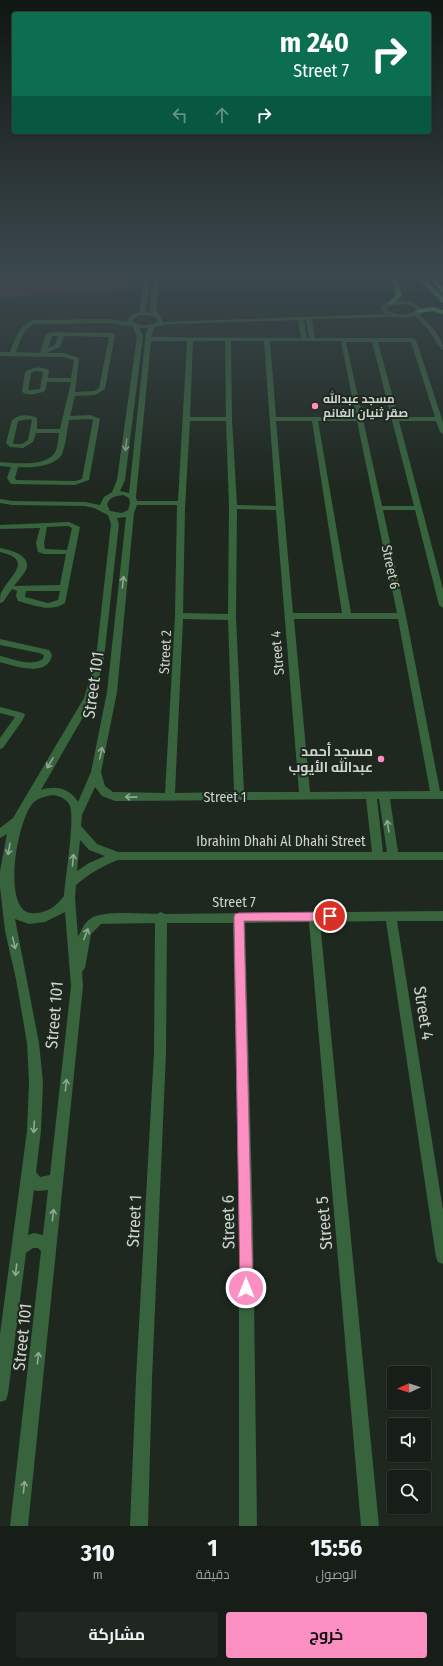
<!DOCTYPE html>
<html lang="ar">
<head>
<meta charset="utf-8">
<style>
  body { margin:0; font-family:"Fira Sans Condensed",Cairo,sans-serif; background:#1f2720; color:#f1f3f6; direction:rtl; height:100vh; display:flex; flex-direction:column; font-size:15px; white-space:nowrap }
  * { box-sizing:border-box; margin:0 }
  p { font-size:13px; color:#9ea2a1 }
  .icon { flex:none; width:22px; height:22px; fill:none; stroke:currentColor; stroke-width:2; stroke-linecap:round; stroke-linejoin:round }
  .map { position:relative; height:1526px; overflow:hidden; direction:ltr }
  .side { display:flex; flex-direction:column; background:#161e17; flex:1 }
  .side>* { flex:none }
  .guide { position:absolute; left:12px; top:12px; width:419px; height:122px; border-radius:4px; box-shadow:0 1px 3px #0004,0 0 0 1px #353c36; direction:rtl; background:#0b6e4f; color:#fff; overflow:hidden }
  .needle { width:26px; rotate:267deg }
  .fabs { position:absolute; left:387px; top:1366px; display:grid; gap:8px }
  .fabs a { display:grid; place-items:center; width:44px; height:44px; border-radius:4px; background:#161e17; box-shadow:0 1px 3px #0004,0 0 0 1px #353c36; font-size:20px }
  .pin { position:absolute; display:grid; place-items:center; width:34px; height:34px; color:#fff; margin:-17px; border:2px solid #fff; border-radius:50%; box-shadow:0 1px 4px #0007 }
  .me { position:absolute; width:44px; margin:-22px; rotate:0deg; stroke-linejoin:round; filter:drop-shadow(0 0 3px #0008) }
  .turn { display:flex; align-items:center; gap:14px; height:84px; padding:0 16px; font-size:18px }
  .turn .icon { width:52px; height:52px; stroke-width:2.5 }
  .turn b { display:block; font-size:28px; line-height:34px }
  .lanes { display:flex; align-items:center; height:38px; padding:0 16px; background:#0003; justify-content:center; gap:20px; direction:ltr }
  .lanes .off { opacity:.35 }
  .eta { display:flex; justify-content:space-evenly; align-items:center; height:68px; text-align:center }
  .eta b { font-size:24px; font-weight:700; line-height:28px }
  .cta { display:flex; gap:8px; margin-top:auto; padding:8px 16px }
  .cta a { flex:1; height:46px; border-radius:4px; background:#fc8fc2; color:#111; font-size:16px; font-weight:700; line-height:46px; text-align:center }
  .cta a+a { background:#1f2720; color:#f1f3f6 }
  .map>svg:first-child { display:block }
  .green { fill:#603047 }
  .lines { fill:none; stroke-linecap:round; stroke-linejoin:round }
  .minor { fill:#37643c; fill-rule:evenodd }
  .highway { fill:#3dbb54; fill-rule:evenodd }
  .oneway { stroke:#92a794 }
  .route { fill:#fc8fc2; stroke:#a45d7e }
  .poi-dot { fill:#fc8fc2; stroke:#1e281f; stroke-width:1.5 }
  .labels { text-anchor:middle; stroke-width:4; stroke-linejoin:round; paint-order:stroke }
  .far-poi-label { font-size:12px; font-weight:bold; fill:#ced4ce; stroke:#1e281f; text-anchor:start }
  .street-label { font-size:14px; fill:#ced4ce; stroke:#1e281f }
  .poi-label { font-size:14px; font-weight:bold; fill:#ced4ce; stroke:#1e281f; text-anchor:end }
  .near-street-label { font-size:17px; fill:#ced4ce; stroke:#1e281f }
</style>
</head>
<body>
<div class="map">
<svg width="443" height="1526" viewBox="0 0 443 1526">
  <rect width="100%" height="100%" fill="#1e281f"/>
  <path class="green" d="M0,276H127L128,290L0,297Z"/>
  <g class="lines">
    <path class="minor" d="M145,276H151L145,311L152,313L150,309L153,276H159L156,309L163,322L386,314L381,309L383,304C396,299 410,299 421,308V316C430,325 443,337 443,350L441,349L427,328L415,316L406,318L393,317L312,319L315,338H411L416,340L443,422V434L440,432L436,421H399L443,589V608L439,605L415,510H383L406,616L440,791H443V799H390L398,852H443V860H118C102,866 89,874 76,885L75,898L78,937C81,931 84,923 90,919C101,910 141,914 157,914L161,912L165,914L443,911V921H397L443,1210V1264L438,1262L436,1257L386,921L320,922L379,1526H361L309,922L245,923L253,1224L257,1526H239V1224L233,923H167L166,1052L152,1379L148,1526H130L136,1379L154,1052L155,923L101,924L91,934L85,968L82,972L83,986L28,1526H10L41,1251L38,1248H33L26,1253L8,1394L6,1400L0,1402V1334L27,1131L29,1082L27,1043L16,979L5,931L0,887V871L7,834L0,838V828L13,818L84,698L96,658L111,524L108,515L94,508L85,506L12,505L0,503V499L12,501L85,502L100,505L104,497L112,492L117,480L137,336L132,326L108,323L34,324C23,330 20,341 16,352L40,353L45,336L50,332L112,333L115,335L105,389L95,395L75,396L70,416L90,415L100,419L89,480L75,485L11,484L7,478L11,467L0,466V462C14,463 43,467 54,454C58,449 58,439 59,433H36L33,442L23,448L10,447L6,443L12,420C18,414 30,414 37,418V429H60L71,382H47L45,391C38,394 28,396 22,392L25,372C32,367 42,366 49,370L48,378H71L74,360L64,357L0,356V352H10C15,339 19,325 33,320L108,319L127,322L130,316L139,312L140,309ZM402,304L411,305L416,310C407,317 395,316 387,309L388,306ZM139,315H147L156,317L158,321C150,326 140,327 132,321ZM306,319L309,338H307L304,320ZM298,320L301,338L151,337L155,327L170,324ZM139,328H148L146,332L129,493L120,491L125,480L143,336ZM52,336H58L55,345L48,348ZM64,336L109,337L99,388L94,391L75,392L79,358L64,353H46L60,347ZM151,341H187L178,501H137L136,497ZM193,341H225L226,417H190ZM231,341H264L276,506L237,505L232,419ZM270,341H341L356,417H276ZM346,342H372L414,506H382ZM378,342H411L435,417H398ZM35,371L43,372L40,389L28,390L31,373ZM30,419L32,420L28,440L22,444H14L13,443L18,421ZM90,419L93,420L82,479L75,481L16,480L15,478L18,467C30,468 55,467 62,454C66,444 67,430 69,420ZM190,421H226L229,507L228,614L183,613L185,508ZM276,421H312L342,613H293ZM318,421H357L397,613H351ZM123,495L129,498L130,503L128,510L122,513L110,511L107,504C110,497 116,496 123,495ZM137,505H177L175,616L165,793L113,792L105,786L101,772L117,692L134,513ZM237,509L276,510L299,792H244L236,617ZM126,517L107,692L91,772L78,802C70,788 55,785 41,790L94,698L104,658L119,524L117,518ZM183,619L228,620L234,792L175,793ZM294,619H398L430,791L310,792ZM95,787L102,796L115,801L366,799L372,852H118L97,844L81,826L82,815ZM53,795C60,796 67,799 70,806C75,821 65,878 64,896C56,906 49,912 36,913C0,919 16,822 33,803C38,798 46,796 53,795ZM377,799H379L387,852H383ZM80,840L89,850L105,856L89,863L77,871ZM65,912L71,986L50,1175L40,1177L36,1172L41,1131L43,1082L39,1043L15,919L29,924L45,922ZM34,1190L37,1191L48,1190L43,1235L34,1233L28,1235Z
      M69,522L80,527L65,603C50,613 34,605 18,601L16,596L17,591L12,589L3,602L0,603C0,600 0,596 1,593C8,577 36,560 0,552V548C10,550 32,555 26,570C23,575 18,581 14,586L60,585L66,554H44L38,552L36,543L40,528L0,529V525ZM68,526L72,528L67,550L45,549L44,543L47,527ZM26,591H60L58,600L48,603L25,597Z
      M0,639L49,650L52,655C48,678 15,666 0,662V656C14,659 30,667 43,659L44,655L39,653L0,645Z
      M0,707L23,713L25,715L22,721L3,748L0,749V738L15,717L0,713Z"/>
    <path class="highway" d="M390,276H396L402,295L398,300L391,305L388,303L396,295Z
      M416,276H423L443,297V303L441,302Z
      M428,276H434L443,288V294L441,293Z
      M439,276H443V279Z
      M433,307L443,310V314L433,311L419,313L416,311L419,309Z"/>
  </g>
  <defs><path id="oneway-shaft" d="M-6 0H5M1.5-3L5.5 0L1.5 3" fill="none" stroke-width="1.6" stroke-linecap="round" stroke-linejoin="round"/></defs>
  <g class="oneway">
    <use href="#oneway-shaft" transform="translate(126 445) rotate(97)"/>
    <use href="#oneway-shaft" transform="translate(123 582) rotate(-84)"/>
    <use href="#oneway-shaft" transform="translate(101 753) rotate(-78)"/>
    <use href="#oneway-shaft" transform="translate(50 763) rotate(121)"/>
    <use href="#oneway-shaft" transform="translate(131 797) rotate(-179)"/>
    <use href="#oneway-shaft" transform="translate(388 826) rotate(-99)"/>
    <use href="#oneway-shaft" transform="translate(9 849) rotate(100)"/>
    <use href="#oneway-shaft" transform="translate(73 860) rotate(-85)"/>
    <use href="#oneway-shaft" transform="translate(86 934) rotate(-69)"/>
    <use href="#oneway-shaft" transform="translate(14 943) rotate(77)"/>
    <use href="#oneway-shaft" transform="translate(66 1085) rotate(-84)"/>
    <use href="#oneway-shaft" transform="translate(34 1127) rotate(93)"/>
    <use href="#oneway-shaft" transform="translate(53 1215) rotate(-84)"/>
    <use href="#oneway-shaft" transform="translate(16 1270) rotate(97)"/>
    <use href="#oneway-shaft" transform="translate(38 1358) rotate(-84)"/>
    <use href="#oneway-shaft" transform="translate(24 1487) rotate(-84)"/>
  </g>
  <linearGradient id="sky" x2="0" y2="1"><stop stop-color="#101611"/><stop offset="0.56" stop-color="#3b484d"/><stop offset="1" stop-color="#3b484d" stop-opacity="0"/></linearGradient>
  <rect width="443" height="490" fill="url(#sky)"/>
  <path class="route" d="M330,912L333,913L335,916L333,919L330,921H244L253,1288L251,1293L246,1295L242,1293L240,1288L234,917L235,914L239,913Z"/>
  <g class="poi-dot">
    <circle cx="315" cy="406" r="4"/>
    <circle cx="381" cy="759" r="4"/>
  </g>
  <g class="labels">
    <g class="far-poi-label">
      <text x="323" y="403">مسجد عبدالله<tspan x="323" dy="14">صقر ثنيان الغانم</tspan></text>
    </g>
    <g class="street-label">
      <text transform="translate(391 567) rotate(78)" y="5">Street 6</text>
      <text transform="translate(165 652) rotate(-87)" y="5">Street 2</text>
      <text transform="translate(277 653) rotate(-95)" y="5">Street 4</text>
      <text x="225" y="802">Street 1</text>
      <text x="281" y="846">Ibrahim Dhahi Al Dhahi Street</text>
      <text x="234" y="907">Street 7</text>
    </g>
    <g class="poi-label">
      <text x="373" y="756">مسجد أحمد<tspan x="373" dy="16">عبدالله الأيوب</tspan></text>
    </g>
    <g class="near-street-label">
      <text transform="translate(93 685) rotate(-82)" y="6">Street 101</text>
      <text transform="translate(424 1013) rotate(81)" y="6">Street 4</text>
      <text transform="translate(54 1015) rotate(-85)" y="6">Street 101</text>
      <text transform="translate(134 1221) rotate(-87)" y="6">Street 1</text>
      <text transform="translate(228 1222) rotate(-91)" y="6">Street 6</text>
      <text transform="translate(324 1223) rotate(-95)" y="6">Street 5</text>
      <text transform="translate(22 1337) rotate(-84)" y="6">Street 101</text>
    </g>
  </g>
</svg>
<div class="fabs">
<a><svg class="needle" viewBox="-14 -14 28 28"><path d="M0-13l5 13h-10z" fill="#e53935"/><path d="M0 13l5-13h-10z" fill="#9ea2a1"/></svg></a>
<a><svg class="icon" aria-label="sound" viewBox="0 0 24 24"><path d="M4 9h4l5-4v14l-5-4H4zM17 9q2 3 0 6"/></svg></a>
<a><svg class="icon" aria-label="search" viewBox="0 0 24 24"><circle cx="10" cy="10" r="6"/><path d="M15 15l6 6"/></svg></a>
</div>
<div class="pin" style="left:330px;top:916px;background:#d93025"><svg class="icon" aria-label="arrive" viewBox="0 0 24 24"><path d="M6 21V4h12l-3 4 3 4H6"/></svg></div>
<svg class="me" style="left:246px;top:1288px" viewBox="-20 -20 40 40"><circle r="17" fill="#fc8fc2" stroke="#fff" stroke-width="3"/><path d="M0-11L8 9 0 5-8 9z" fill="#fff"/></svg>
<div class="guide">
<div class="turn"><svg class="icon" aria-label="right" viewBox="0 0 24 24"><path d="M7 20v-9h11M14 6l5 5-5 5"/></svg><div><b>240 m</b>Street 7</div></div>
<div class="lanes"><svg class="icon off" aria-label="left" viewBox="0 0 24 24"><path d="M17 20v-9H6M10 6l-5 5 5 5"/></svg><svg class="icon off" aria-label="ahead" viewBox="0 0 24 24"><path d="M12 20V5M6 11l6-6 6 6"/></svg><svg class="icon" aria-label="right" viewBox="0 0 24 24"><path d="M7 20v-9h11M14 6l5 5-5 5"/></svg></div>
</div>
</div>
<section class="side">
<div class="eta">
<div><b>15:56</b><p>الوصول</p></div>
<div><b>1</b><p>دقيقة</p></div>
<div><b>310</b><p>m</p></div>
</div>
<div class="cta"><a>خروج</a><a>مشاركة</a></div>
</section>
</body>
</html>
